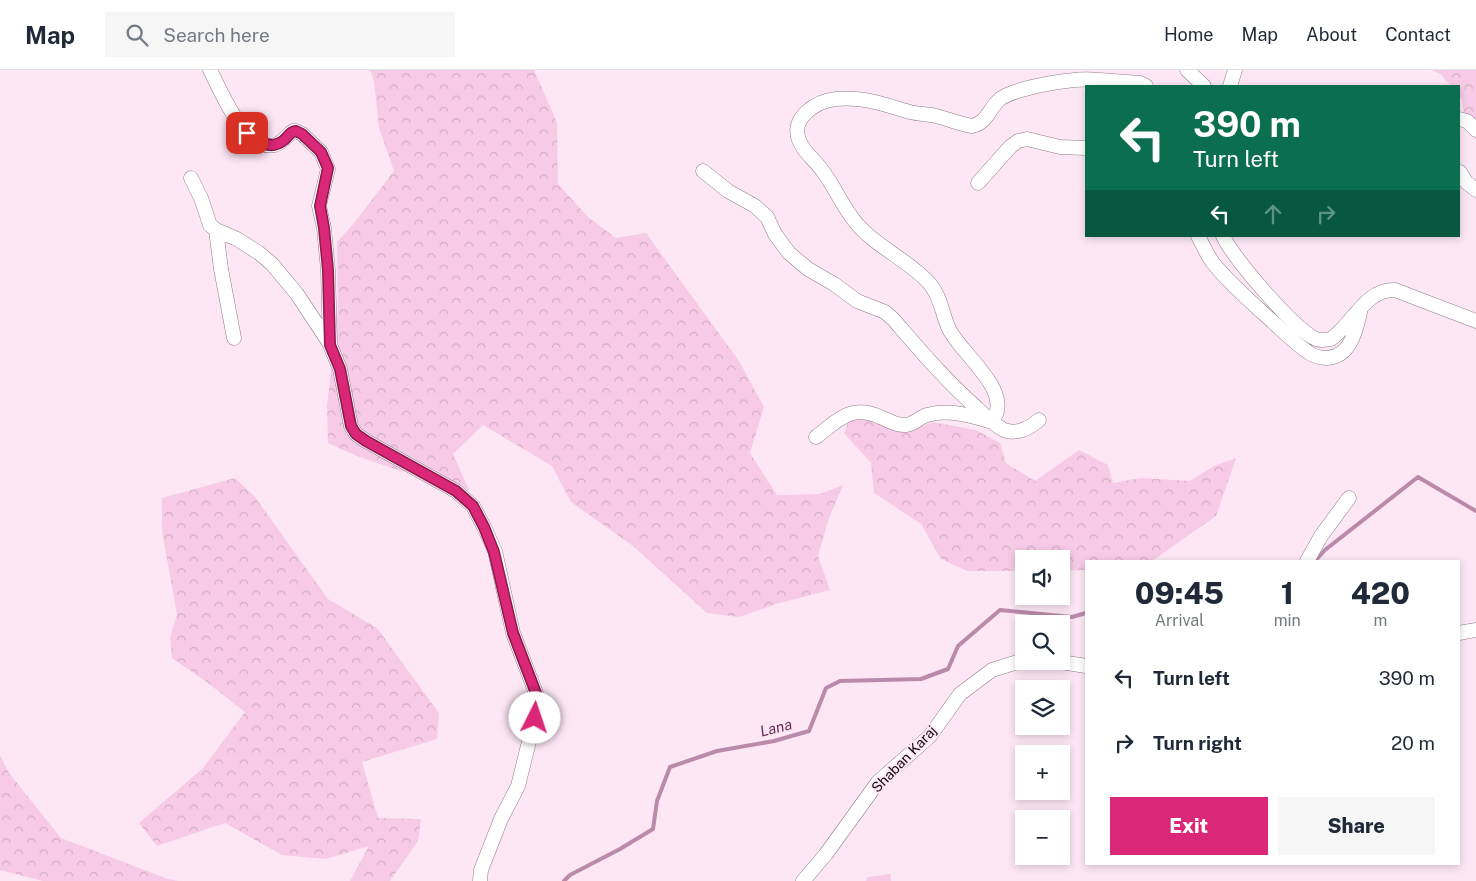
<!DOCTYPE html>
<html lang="en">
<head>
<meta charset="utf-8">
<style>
  body { margin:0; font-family:"Public Sans",sans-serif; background:#f6f6f7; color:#1f2937; height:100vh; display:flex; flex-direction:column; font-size:19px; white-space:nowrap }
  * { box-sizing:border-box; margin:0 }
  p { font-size:16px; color:#747a83 }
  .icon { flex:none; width:28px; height:28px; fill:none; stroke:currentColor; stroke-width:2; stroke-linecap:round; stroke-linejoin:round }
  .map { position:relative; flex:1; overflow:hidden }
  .side { position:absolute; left:1085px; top:490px; width:375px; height:305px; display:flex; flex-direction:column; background:#fff; border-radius:0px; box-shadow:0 2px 8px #0003 }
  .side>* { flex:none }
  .top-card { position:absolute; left:1085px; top:15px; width:375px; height:152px; border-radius:0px; box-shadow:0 2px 8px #0003; background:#0b6e4f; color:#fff; overflow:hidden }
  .tools { position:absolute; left:1015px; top:480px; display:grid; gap:10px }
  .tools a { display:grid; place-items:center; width:55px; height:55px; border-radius:0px; background:#fff; box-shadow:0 2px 8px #0003; font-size:25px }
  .pin { position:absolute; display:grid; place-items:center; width:42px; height:42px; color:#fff; margin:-21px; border-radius:10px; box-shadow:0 2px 8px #0006 }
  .me { position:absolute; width:55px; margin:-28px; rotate:4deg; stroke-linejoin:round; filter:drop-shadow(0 0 4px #0008) }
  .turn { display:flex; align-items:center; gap:18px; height:105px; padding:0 25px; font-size:22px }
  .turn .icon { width:65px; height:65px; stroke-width:2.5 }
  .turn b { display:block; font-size:35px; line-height:42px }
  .lanes { display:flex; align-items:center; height:48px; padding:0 25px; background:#0003; justify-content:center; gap:25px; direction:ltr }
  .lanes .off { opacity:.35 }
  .eta { display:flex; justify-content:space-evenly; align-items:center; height:85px; text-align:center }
  .eta b { font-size:30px; font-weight:800; line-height:35px }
  .action { display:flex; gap:10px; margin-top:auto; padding:10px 25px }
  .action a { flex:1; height:58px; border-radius:0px; background:#db2777; color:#fff; font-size:20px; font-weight:800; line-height:58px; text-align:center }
  .action a+a { background:#f6f6f7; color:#1f2937 }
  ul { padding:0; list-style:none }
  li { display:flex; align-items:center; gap:15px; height:65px; padding:0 25px }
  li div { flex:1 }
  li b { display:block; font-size:19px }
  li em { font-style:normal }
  header { display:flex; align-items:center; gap:30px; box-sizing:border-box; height:70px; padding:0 25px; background:#fff; border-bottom:1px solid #e0e1e3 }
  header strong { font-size:24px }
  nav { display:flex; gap:28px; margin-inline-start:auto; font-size:18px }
  .search { width:350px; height:45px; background:#f6f6f7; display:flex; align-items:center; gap:12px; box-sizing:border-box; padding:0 18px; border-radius:0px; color:#747a83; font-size:19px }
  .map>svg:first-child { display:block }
  .forest { fill:url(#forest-crowns) }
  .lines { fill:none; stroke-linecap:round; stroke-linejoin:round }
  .stream { stroke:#ba8aaa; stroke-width:4 }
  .minor-casing { stroke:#907c88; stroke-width:15 }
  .minor { stroke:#fff; stroke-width:14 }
  .route-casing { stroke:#8e194d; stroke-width:12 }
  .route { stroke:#db2777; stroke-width:9 }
  .labels { text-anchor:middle; stroke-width:4; stroke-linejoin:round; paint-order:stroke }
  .street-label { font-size:14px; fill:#10090e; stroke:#fde7f5 }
  .water-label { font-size:15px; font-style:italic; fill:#662b55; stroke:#fde7f5 }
</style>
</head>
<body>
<header>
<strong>Map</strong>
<div class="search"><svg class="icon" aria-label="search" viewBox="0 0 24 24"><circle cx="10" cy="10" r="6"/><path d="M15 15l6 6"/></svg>Search here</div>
<nav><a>Home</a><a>Map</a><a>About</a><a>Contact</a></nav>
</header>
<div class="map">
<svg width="1476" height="811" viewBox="0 0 1476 811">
  <defs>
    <pattern id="forest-crowns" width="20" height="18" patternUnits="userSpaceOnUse" patternTransform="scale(1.25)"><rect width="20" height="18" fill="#f7cbe7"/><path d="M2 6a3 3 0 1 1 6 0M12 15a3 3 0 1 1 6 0" fill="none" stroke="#d3adc5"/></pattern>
  </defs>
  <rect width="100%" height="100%" fill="#fde7f5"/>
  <path class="forest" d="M370,0H534L557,53L558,114L588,147L616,168L646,163L739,291L764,337L750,383L777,425L820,424L843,415L829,448L818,486L830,520L776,534L739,547L707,543L633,476L571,432L552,396L483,355L453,384L469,420C421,406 372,395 328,373L327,336L338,240L337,172L354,153L394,101L379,58L374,11Z
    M1432,0H1476V70L1465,53L1462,29L1459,26V16H1451L1440,4Z
    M867,348L884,353L905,362L933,352L976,360L1000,373L1006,393L1035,411L1079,380L1108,395L1113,413L1141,408L1190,411L1214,396L1236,388L1216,446L1152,491H1086V500L1061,501V489H1024V501H967L941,489L921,454L874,423L871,393L844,363L849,350Z
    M235,408L255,427L328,529L377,558L439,643L437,669L362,692L378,748L421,749L418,771L390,811H350L369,776L326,789L282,785L225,753L157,776L139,753L203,698L245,642L208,613L172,588L170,567L177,545L162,461V428Z
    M0,685L9,703L61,768L168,809L178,811H43L0,800Z
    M890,804L891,811H866L868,807Z"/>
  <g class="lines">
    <path class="stream" d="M1315,491L1325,480L1418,407L1476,441
      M564,811L570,805L620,779L653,759L657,731L670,697L717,681L774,671L809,661L826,618L840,611L921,609L948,599L958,576L1000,540L1072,547L1086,543"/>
    <defs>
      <path id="minor" d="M210,0C221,21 245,82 275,75C284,72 287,65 293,61H296L302,64L321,82L328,99L319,136L324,158L328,200L330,275L340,299L351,356L356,364L366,371L456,421L473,436L484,457L495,481L513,563L539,631L518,716L501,749L481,800L480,811
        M1187,0L1204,16
        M1100,10L1140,13L1146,16
        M1230,16L1235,0
        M1459,49L1467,51L1476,60
        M703,101L728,121L755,136L767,147L775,164L789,183L808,199L834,214L857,231L885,242L893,249C920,280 946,311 977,338C985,346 994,355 1004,360C1016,365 1030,358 1039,350
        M1460,102L1466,112L1476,120
        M191,108L201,128L210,155L216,160L237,169L259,183L272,194L297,224L330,274
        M978,113L1010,77L1018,71L1027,69L1060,77L1086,78
        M216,160L221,199L234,268
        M1198,166C1203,175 1207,185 1213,193C1231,215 1252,233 1273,252C1284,262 1296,274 1308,282C1313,286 1321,288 1327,288C1351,287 1357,258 1361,238
        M1223,166C1234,189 1294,259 1316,269C1321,271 1326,270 1331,269C1353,254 1365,219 1395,220L1476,251
        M992,351C1015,322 961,284 949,259C942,244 941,227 930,214C909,190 876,177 857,154C843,138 835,117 822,100C815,90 803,82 799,70C790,48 816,31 836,29C862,26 885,35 910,42C918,44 927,44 936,46C948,49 960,54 972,56C987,53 989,39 999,30C1011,18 1084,5 1100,11C1103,12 1107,14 1110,16
        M816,367C838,350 851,334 880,347C888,350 897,356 906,355C914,354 920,347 927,345C947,339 970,345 989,351
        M1307,491L1321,466L1349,428
        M1459,563L1476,560
        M1055,591L1086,596
        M803,811L826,784L878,712L930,666L960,624L992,600L1024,590"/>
    </defs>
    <use href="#minor" class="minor-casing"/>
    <use href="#minor" class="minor"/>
  </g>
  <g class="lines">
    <defs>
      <path id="route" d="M247,63C257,72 271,81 284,70C289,66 289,62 296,61L302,64L321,82L328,98L320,136L324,158L328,200L330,275L340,299L351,356L356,364L366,371L456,421L473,436L484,457L494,482L513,563L539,631L535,648"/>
    </defs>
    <use href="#route" class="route-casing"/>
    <use href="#route" class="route"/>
  </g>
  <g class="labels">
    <g class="street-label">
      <text transform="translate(904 689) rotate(-46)" y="5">Shaban Karaj</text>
    </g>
    <g class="water-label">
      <text transform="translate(776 658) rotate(-14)" y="5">Lana</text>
    </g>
  </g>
</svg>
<div class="tools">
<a><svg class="icon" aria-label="sound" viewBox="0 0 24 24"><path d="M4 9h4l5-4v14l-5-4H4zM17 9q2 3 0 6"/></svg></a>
<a><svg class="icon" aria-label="search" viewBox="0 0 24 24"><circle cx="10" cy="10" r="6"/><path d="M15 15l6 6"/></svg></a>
<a><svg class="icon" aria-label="layers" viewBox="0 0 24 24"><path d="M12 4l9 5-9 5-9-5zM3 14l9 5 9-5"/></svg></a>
<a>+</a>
<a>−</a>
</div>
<div class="pin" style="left:247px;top:63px;background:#d93025"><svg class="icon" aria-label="arrive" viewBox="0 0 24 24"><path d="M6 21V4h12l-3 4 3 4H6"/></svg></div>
<svg class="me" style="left:535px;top:648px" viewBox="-20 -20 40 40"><circle r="19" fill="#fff"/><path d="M0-13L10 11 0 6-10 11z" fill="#db2777"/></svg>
<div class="top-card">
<div class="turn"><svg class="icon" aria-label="left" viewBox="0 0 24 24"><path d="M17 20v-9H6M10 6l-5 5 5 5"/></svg><div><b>390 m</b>Turn left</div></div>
<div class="lanes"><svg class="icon" aria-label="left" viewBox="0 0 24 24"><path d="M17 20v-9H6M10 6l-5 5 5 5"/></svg><svg class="icon off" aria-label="ahead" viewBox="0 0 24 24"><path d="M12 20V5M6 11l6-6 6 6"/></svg><svg class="icon off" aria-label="right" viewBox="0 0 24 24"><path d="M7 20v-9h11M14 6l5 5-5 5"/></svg></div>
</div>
<section class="side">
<div class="eta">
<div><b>09:45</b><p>Arrival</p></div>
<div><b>1</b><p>min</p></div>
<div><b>420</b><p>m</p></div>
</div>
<ul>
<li><svg class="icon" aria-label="left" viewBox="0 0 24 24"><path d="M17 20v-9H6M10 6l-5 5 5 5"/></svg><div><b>Turn left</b></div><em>390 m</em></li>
<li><svg class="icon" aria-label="right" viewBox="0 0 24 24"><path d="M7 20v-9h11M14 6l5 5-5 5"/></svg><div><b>Turn right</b></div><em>20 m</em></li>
</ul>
<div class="action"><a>Exit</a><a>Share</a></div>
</section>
</div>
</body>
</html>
